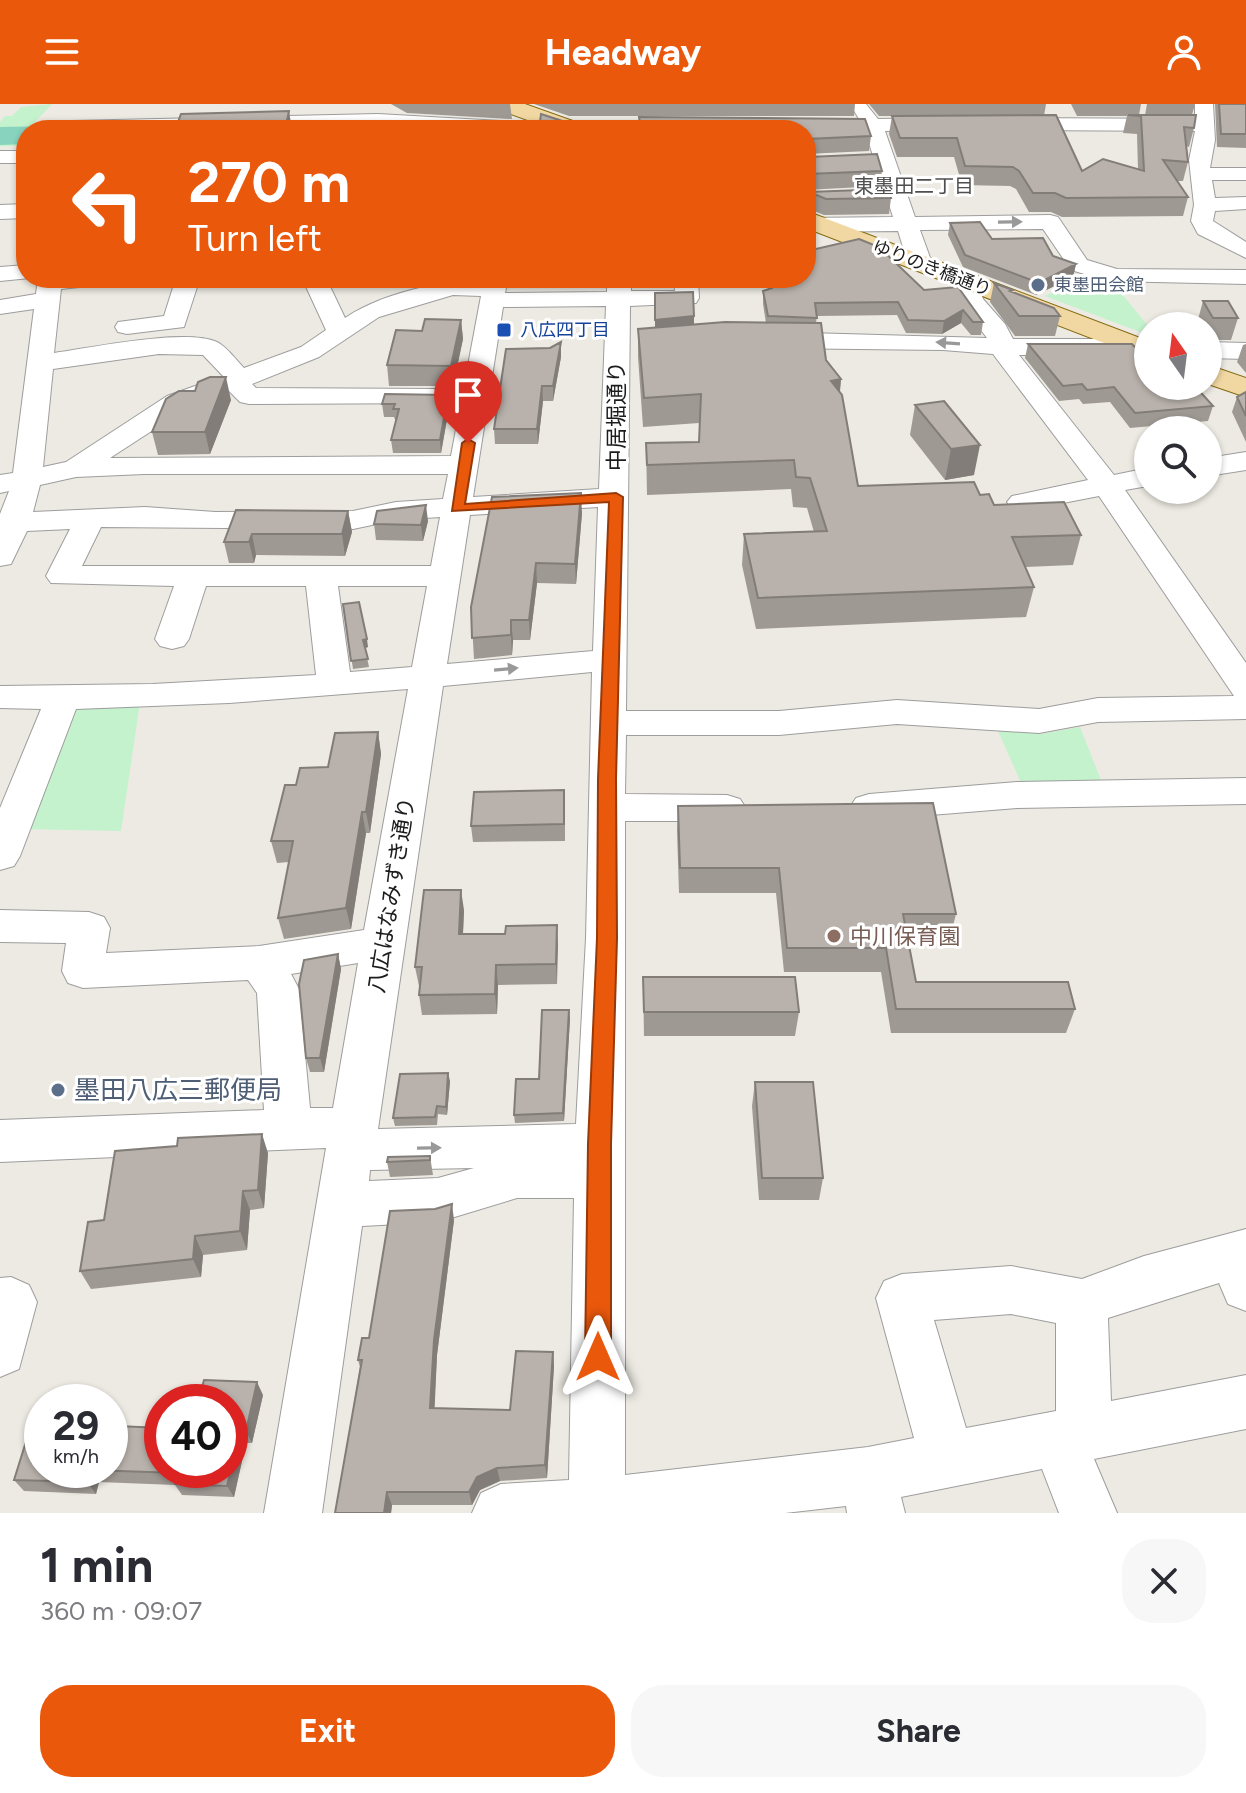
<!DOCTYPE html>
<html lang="en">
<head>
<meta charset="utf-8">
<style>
  body { margin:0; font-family:Figtree,"Noto Sans JP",sans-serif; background:#f7f7f7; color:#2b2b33; height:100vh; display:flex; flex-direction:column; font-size:30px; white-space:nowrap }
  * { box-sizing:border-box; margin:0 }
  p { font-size:26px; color:#7c7c81 }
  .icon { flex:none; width:44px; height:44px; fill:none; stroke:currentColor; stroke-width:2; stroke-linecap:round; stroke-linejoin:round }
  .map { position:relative; height:1409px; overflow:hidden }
  .sheet { display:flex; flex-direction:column; background:#fff; flex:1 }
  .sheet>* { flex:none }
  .top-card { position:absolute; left:16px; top:16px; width:800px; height:168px; border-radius:32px; box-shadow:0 2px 6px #0004; background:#ea580c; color:#fff; overflow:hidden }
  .needle { width:52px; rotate:346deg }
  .fabs { position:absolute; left:1134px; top:208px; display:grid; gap:16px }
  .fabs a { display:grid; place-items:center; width:88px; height:88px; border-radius:50%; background:#fff; box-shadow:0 2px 6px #0004; font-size:40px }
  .speed { position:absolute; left:24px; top:1280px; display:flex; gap:16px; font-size:40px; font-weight:700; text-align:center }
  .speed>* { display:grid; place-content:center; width:104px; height:104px; border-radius:50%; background:#fff; box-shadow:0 2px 6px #0004; line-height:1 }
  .speed small { font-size:20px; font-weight:400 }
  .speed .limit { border:12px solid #d22; background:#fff; color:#111 }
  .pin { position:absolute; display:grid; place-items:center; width:68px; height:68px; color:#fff; margin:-82px -34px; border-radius:50% 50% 50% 0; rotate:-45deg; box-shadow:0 0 8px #0007 }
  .pin .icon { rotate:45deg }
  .me { position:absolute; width:88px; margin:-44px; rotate:0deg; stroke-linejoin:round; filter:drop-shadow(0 0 6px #0008) }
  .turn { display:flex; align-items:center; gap:28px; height:168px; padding:0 40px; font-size:36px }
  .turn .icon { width:104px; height:104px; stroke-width:2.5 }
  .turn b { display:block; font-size:56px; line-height:68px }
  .round { display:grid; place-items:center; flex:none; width:84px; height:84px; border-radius:32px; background:#f7f7f7 }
  .summary { display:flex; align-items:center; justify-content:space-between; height:136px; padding:0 40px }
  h1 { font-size:48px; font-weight:700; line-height:60px }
  .cta { display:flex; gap:16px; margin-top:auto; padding:16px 40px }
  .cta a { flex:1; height:92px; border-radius:32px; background:#ea580c; color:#fff; font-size:32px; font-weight:700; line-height:92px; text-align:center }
  .cta a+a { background:#f7f7f7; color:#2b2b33 }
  header { display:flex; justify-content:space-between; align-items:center; height:104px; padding:0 40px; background:#ea580c; color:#fff; font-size:36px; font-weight:700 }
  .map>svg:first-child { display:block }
  .park { fill:#c3f2cc }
  .pitch { fill:#88d3be }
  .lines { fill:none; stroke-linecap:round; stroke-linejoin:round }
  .minor-casing { stroke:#9d9d9d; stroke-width:2 }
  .major-casing { stroke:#846a10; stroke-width:2 }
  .minor { fill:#fff; fill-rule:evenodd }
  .major { fill:#f1d7a2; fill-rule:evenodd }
  .wall { fill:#9f9994 }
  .shaded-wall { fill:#827d78 }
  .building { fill:#b9b2ac; stroke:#827d78; stroke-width:2 }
  .oneway { fill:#999 }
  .route { fill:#ea580c; stroke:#983908; stroke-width:2 }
  .service-dot { fill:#5c6f8a; stroke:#fff; stroke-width:3 }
  .transit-dot { fill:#1a4fb4; stroke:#fff; stroke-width:3 }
  .education-dot { fill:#8d6e63; stroke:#fff; stroke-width:3 }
  .labels { text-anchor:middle; stroke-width:6; stroke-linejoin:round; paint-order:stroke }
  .far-street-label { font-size:18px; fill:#1c1c1c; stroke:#fff }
  .far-service-label { font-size:18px; fill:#4e5e75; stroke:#fff; text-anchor:start }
  .far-transit-label { font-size:18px; fill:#164399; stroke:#fff; text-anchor:start }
  .far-neighbourhood-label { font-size:20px; fill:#4f4f4f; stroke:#fff }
  .street-label { font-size:22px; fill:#1c1c1c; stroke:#fff }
  .education-label { font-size:22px; fill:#785e54; stroke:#fff; text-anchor:start }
  .near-service-label { font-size:26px; fill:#4e5e75; stroke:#fff; text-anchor:start }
</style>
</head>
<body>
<header><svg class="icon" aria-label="menu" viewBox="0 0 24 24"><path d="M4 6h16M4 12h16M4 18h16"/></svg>Headway<svg class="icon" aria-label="person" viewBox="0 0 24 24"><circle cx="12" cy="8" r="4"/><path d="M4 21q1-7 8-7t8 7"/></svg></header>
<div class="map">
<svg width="1246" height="1409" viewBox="0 0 1246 1409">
  <rect width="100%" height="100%" fill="#eceae2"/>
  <path class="park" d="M52,0L31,22H67L65,26H26V42H0V18L5,12H12L21,3Z
    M1092,169L1108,173L1148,222V231L1045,192Z
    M140,598L121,727L25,725L76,601Z
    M1080,623L1102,679L1022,681L998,627L1041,630Z"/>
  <path class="pitch" d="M58,22L55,26H26V40L0,41V23Z"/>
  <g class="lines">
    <defs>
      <path id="minor" d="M850,0H866L878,15L941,14L951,20L941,26L885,27L915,113L1050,111L1058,113L1087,156L1117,165L1246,166V180L1108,177L1071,166L1043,125L920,126L932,159L920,166L908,159L898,127L806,128V114L893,113L865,27L815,28L805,22L815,16L859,15Z
        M1195,0H1213L1215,36L1210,64H1246V76H1212L1215,94L1246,93V105L1215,107L1213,117L1246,138V154L1198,130L1191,117L1194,101L1189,56L1195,27L1007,26L997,20L1007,14L1195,15Z
        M378,10L518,18L528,24L451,26L378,22L63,26L61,23L71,17Z
        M689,17L696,19L697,26L614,24L624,18Z
        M0,47H26V59H0Z
        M26,100V114L0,115V101Z
        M26,161V174H30L0,177V163Z
        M967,170L975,172L983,195L1005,220L1013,235H1148V251H1019L1114,371L1148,364V382L1125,386L1246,559V615L1098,618L1039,629L897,620L779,631H626L625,690L727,691L740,695L746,704L740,713L727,717H625V1371L868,1343L914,1334L876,1194L884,1177L902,1170L1011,1162L1082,1175L1144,1152L1246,1125V1207L1228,1200L1219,1179L1108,1214L1111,1297L1246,1271V1325L1094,1355L1117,1409H1059L1042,1365L901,1393L905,1409H847L846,1402L785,1409H472L481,1389L501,1380L569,1376L574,1094H517L438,1118L362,1122L322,1409H264L326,1044L0,1058V1016L264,1006L257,889L248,876L83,884L68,879L62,867L66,839L0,838V806L89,808L104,813L110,824L106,849L259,842L364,826L408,585L229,599L76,605L20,752L14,762L0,766V704L41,605L0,604V582L153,580L316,571L306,482H206L189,535L184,542L172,545L160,542L155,535L174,482L51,479L46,472L70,425L27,427L11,460L0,462V410L9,387L0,389V371L13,369L34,205L0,210V196L36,190L38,174H109L97,181L61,185L54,249C91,244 185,224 217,238C227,243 236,256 244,264L301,243L326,226L302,174H326L345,214C390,184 459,174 508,174L505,189L607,188V174H631V187H675L674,174H698L699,194L696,199L630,202L626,607H779L897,596L1039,605L1098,594L1234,592L1099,392L1022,407L1012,404L1007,398L1012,392L1088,376L993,250L943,246L771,244L758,236L771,228L987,234L959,197L955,177ZM453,191L481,192L451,352L110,354L187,304L229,287L240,298L249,300L445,299L449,293L445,287L436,285L256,284L252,280L319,253L379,213ZM606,202L599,385L473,393L503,203ZM159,250L203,251L223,272L167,292L66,358L43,363L53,265ZM144,370H448L443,395L396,398L353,407L215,408L145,403L33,408L40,381L76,373ZM598,403L593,547L447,560L470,411ZM440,413L431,462H82L101,423L353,425L396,416ZM338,482H427L412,563L350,568ZM592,568L586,834L576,1020L378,1025L443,582ZM358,859L333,1004H310L299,885L291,870ZM474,1064L438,1074L369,1077L370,1066ZM1011,1210L1056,1219V1307L966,1324L934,1216Z
        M176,174H200L184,223L127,230L118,228L115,223L118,218L164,212Z
        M1208,238L1246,239V255L1208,254Z
        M1246,348V366L1208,372V354Z
        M1246,674V700L1017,704L869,716L856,712L850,703L856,694L869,690L1017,678Z
        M11,1173L29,1181L37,1198L19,1265L0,1273V1174Z"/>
      <path id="major" d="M494,0H525L584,21L587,26H555L497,5Z
        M806,107L1148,237V256L806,124Z
        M1208,261L1246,274V293L1208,280Z"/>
    </defs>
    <use href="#minor" class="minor-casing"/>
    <use href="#major" class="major-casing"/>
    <use href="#minor" class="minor"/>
    <use href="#major" class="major"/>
  </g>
  <path class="wall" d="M391,0H510L512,15L407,9Z
    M534,0H855L854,12H569Z
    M869,0H1046L1044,12L1082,67L1138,65L1137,30L1123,29L1127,12H1077L1071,0H1141L1139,11H1145L1147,0H1195L1192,11L1194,24L1189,43L1186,42L1188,58L1183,77H1177L1188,93L1183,112L1062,113L1051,108H1029L1016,85L1010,82L962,81L954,53H897L889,30L892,12H879Z
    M1215,0H1246V44L1217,43Z
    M639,13L865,15L871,32L869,47L806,50V26H639Z
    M806,51L808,53L882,67L880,82L806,86Z
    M806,87L808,88L891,94L889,110L824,111L807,104L806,105Z
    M950,119L992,135L1053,152L1076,160L1073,173L1036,191L963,163L948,131Z
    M807,147L924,186L958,183L983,218L981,231H971L961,219L942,230L906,229L897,211L817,212L816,219L826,256L841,275L840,288L858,382L980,391L994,401L1081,431L1073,461L1025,463L1034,483L1026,513L756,525L742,461L744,430L814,428L807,404L793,403L791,385L647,391L646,339L699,338V319L643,323L638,253V225L655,224V189L694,212V221L766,219L763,200V187L768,186L767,174H806Z
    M994,179L1013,186L1012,188L1060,212L1055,232H1015L990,198Z
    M1203,197L1238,214L1231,236H1208V222H1199L1197,219Z
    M461,216L463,235L453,282H389L387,261L422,227Z
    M1028,240L1148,257L1213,302L1208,317L1130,324L1110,298L1083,300L1079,295L1059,297L1025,254Z
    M1246,240V269L1237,258L1243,241Z
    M561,253L553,297H543L538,340H495L494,325Z
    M1246,288V338L1232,308L1237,293Z
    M231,296L210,350L158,351L152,328Z
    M382,300L449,304L441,349H393L391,336L396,318L394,313H384Z
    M915,301L974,371L945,376L910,331Z
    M236,406L348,407L352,428L345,452L256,451L254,459H229L224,438Z
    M582,409L576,480L537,479L530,536H513L512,551L474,555L471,503Z
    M428,417L423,437L376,436L374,420Z
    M343,500L368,543L365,544L369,563L353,565Z
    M378,628L381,650L370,729H366L351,825L284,835L278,814L289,758L277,759L271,737L296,681L328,663Z
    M678,702L956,810L950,834H908L916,878L1075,905L1066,929H891L881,868H784L776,789H679L677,727Z
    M565,703V737L473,738L471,722Z
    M464,806L463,830H505L557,821V880L498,881L497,910L422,911L419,891L420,882H419L415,863Z
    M338,850L341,865L324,968H310L306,954Z
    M643,873L799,908L795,932H644Z
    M570,914L564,1017L515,1019L514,1011L539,975Z
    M450,977L447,1011L438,1010L437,1021L395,1022L393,1014Z
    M755,978L823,1074L819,1096H759L752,1002Z
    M268,1049L264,1104L250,1106L247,1146L203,1151L201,1173L91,1185L80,1167L104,1116Z
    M430,1052L433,1071L390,1073L387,1058Z
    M454,1116L437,1251L434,1304L510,1306L553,1248L554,1262L547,1374L500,1377L480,1386L472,1401H392L391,1409H335L360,1263L358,1256L369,1234Z
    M263,1291L252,1339H246L234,1393L182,1391L175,1381L99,1378L96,1390L24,1387L14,1376L29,1328L162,1366L230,1298Z"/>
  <path class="shaded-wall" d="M289,7L292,26H285Z
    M809,88L807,104L806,105V90Z
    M1076,160L1073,173L1036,191L1039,179Z
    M442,174H463L443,176Z
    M963,206L961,219L942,230L944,217Z
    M694,212V227L655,231V216Z
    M461,216L463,235L453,282L451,262Z
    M561,238V253L553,297V282Z
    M226,273L231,296L210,350L205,328Z
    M841,275L838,304L831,277Z
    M542,282L543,297L538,340L537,325Z
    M448,291L449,304L441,349L440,336Z
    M980,341L974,371L945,376L951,345Z
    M581,389L582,409L576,480L575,460Z
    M426,401L428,417L423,437L421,421Z
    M348,407L352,428L345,452L342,430Z
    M252,430L256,451L254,459L249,438Z
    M536,459L537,479L530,536L529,516Z
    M511,516L513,536L512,551L511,531Z
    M367,535L368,543L365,544L363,536Z
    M378,628L381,650L370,729L366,708Z
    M362,708L366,729L351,825L346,804Z
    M461,786L464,806L462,850L459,830Z
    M557,821L558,841L557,880L556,860Z
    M338,850L341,865L324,968L320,954Z
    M496,861L498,881L497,910L495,890Z
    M569,906L570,914L564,1017L563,1009Z
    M448,969L450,977L447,1011L446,1003Z
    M262,1030L268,1049L264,1104L258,1086Z
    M243,1087L250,1106L247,1146L240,1127Z
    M452,1100L454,1116L437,1251L434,1318L430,1304L434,1236Z
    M195,1132L203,1151L201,1173L193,1155Z
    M553,1248L554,1262L547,1374L545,1361Z
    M257,1278L263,1291L252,1339L246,1327Z
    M240,1327L246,1339L234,1393L227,1382Z
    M497,1364L500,1377L480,1386L472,1401L469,1388L477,1373Z
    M90,1366L99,1378L96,1390L87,1378Z
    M387,1388L392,1401L391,1409H384Z"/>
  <path class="building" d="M1219,0H1246V30H1221Z
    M289,7L285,26H175L181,10Z
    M541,10L590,26H539Z
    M1056,11L1082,67L1103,55L1144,67L1141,12L1128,11H1196L1194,24L1184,23L1188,58L1163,56L1188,93L1066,94L1055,89H1033L1019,67L1013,63L965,62L957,34H900L892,12Z
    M639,13L865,15L871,32L807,35L806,41V26H650L641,25Z
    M446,17L508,18L506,26H446Z
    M877,50L882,67L807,70L806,77V51L808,53Z
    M888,85L891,94L826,95L809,88L806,90V87L808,88Z
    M980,118L992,135L1043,134L1053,152L1076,160L1039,179L965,151L950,119Z
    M859,135L879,143L924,186L958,183L983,218H973L963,206L944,217L908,216L898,198L815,199L817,214L768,212L763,187L772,184L769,174H806V165H809L807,147Z
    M994,179L1013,186L1010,187L1054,204L1060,212H1019Z
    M693,188L694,212L655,216V189Z
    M1203,197H1228L1238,214H1213Z
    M425,215L461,216L451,262L387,261L396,226L422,227Z
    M725,218L821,219L826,256L841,275L831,277L842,291L858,382L974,378L980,391L989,390L994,401L1064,398L1081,431L1012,433L1034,483L758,494L744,430L827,427L810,374L796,373L794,356L647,361L646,339L699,338L701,290L644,294L638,225Z
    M561,238L553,282H542L537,325H494L506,245L550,244Z
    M1028,240H1132L1148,257V282H1195L1213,302L1135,309L1114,283L1087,286L1082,280L1063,282Z
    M210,273H226L205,328H152L166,295L179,287H195L198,278Z
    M1246,288V312L1237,293Z
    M385,290L448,291L440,336H391L399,305H393L395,300H382Z
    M944,297L980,341L951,345L915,301Z
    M581,389L575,460L536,459L529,516H511V531L472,534L471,503L492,393Z
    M426,401L421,421L374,420L377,407Z
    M236,406L348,407L342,430H252L249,438H224Z
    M359,498L367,535L363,536L368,555L351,557L343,500Z
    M378,628L366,708H362L346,804L278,814L293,737H271L285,681H296L300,664L328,663L335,629Z
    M564,686V720L471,722L474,688Z
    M933,699L956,810H903L916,878H1068L1075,905H896L886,844H787L779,764H680L678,702Z
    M424,786H461L459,830H505L506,822L557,821L556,860L496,861L495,890L419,891L422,863H415Z
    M338,850L320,954H306L299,880L304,856Z
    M643,873H795L799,908H644Z
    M542,906H569L563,1009L514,1011L516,975H539Z
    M448,969L446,1003L437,1002L435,1013L393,1014L400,970Z
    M755,978H813L823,1074H762Z
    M262,1030L258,1086L243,1087L240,1127L195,1132L193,1155L80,1167L88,1118L104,1116L115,1047L177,1042L178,1034Z
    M430,1052V1056L387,1058L388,1053Z
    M452,1100L434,1236L430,1304L510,1306L516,1247L553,1248L545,1361L497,1364L477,1373L469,1388H387L384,1409H335L362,1256H358L362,1234H369L390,1107L435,1105Z
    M204,1276L257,1278L246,1327H240L227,1382L175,1380L178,1369L90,1366L87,1378L14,1376L29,1328L42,1329V1366H110V1331H115L117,1322L162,1324V1366H230V1298H198Z"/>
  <defs><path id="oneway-solid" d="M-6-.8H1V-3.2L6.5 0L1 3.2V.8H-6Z" transform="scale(2)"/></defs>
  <g class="oneway">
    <use href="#oneway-solid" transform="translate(1010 118) rotate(-1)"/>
    <use href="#oneway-solid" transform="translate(948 239) rotate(-176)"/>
    <use href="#oneway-solid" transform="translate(506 565) rotate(-5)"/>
    <use href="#oneway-solid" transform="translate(429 1044) rotate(-1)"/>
  </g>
  <path class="route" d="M468,335L475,339L465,400L616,389L623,393L616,675L617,834L611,1040V1253L607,1262L598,1265L589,1262L585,1253L588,1040L597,834L598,675L609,398L452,407L462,339Z"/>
  <g class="service-dot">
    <circle cx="1038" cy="181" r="8"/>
    <circle cx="58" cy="986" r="8"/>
  </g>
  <rect class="transit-dot" x="496" y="218" width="16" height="16" rx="4"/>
  <circle class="education-dot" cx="834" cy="832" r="8"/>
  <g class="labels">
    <g class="far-street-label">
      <text transform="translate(932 164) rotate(21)" y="6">ゆりのき橋通り</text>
    </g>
    <g class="far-service-label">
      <text x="1054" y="187">東墨田会館</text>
    </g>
    <g class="far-transit-label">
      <text x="520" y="232">八広四丁目</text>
    </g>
    <g class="far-neighbourhood-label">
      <text x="914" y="89">東墨田二丁目</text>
    </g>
    <g class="street-label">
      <text transform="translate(616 312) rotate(-90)" y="8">中居堀通り</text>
      <text transform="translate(391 791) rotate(-81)" y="8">八広はなみずき通り</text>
    </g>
    <g class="education-label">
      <text x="850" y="840">中川保育園</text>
    </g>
    <g class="near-service-label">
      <text x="74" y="995">墨田八広三郵便局</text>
    </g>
  </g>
</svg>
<div class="fabs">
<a><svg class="needle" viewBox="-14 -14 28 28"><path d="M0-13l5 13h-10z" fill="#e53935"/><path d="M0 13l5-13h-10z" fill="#7c7c81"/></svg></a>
<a><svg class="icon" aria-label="search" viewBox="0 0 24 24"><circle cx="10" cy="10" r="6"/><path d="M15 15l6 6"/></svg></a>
</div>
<div class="speed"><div>29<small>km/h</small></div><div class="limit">40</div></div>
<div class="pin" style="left:468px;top:339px;background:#d93025"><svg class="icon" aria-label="arrive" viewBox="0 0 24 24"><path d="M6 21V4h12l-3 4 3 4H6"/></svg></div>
<svg class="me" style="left:598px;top:1253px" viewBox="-20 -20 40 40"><path d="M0-17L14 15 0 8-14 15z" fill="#ea580c" stroke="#fff" stroke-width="4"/></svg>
<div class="top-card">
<div class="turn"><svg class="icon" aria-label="left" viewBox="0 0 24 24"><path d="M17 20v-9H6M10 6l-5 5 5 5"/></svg><div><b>270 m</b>Turn left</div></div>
</div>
</div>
<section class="sheet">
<div class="summary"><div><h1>1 min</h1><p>360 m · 09:07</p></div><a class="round"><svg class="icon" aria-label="close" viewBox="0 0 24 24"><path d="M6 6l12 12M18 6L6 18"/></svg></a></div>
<div class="cta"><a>Exit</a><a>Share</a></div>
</section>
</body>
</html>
